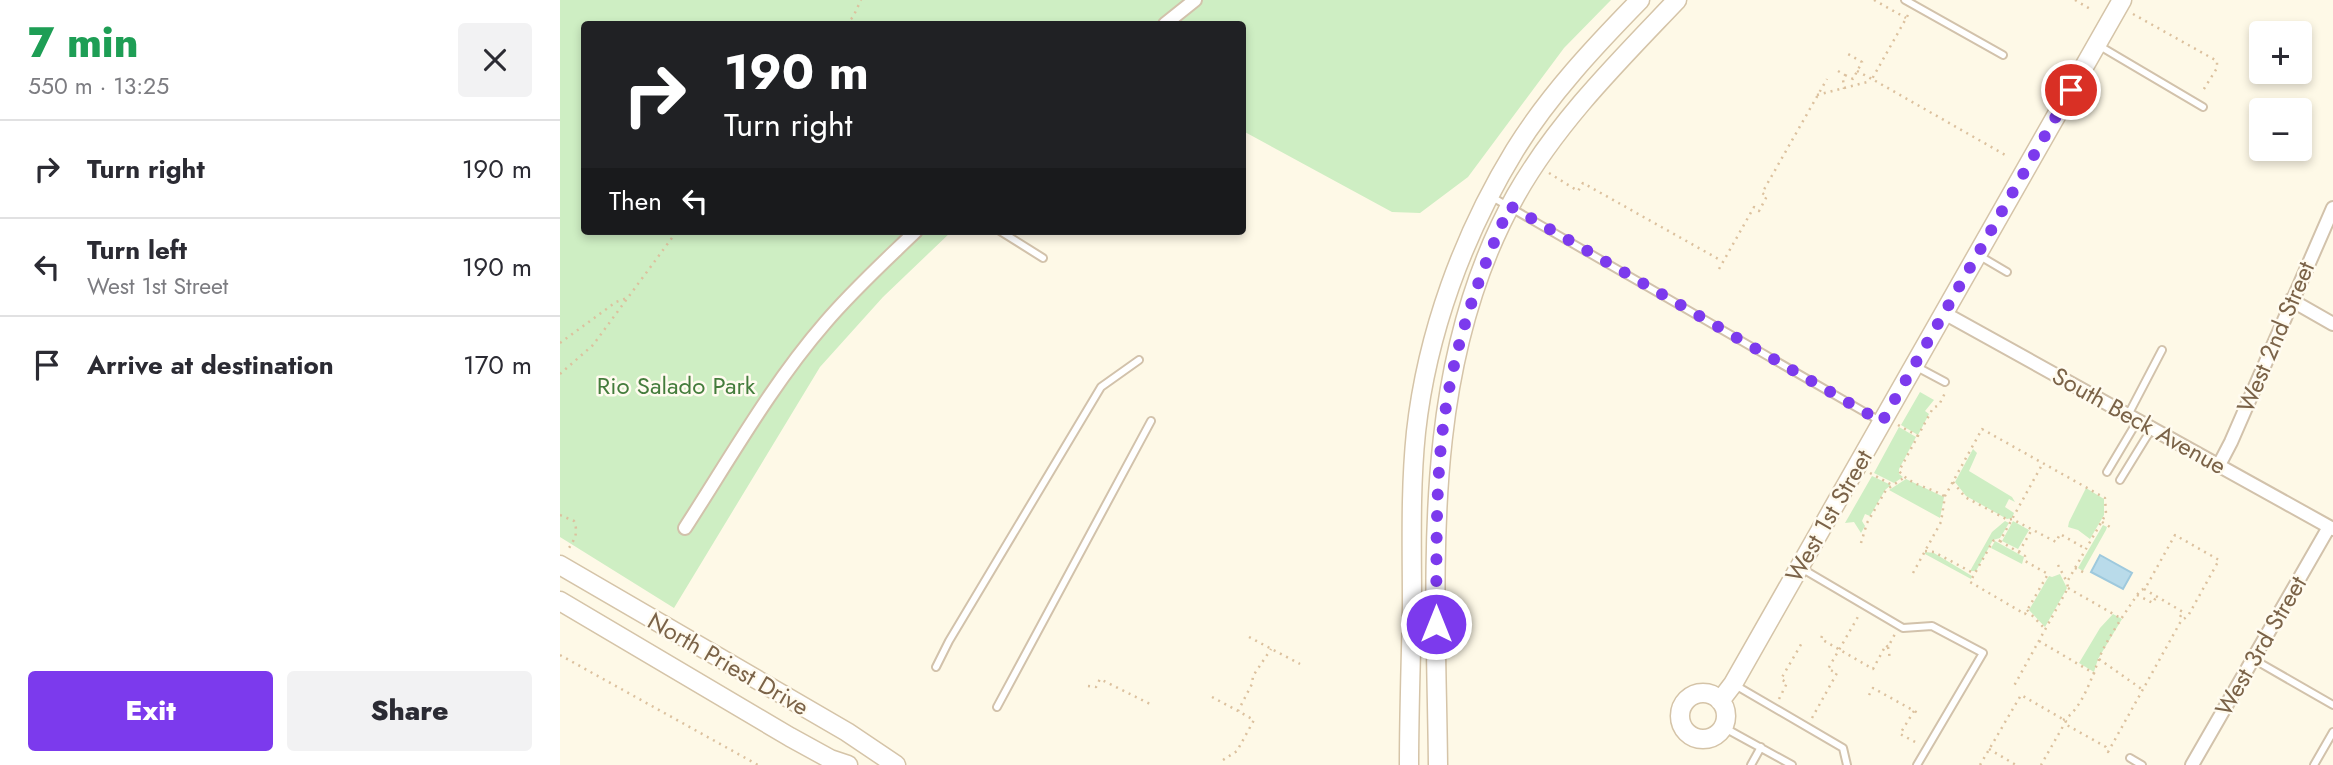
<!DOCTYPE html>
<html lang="en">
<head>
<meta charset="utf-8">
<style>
  body { margin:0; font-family:Jost,sans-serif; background:#f2f2f3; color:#2b2b33; height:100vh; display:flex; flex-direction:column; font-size:26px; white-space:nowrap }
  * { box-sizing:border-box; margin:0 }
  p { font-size:23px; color:#7c7c81 }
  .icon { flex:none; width:38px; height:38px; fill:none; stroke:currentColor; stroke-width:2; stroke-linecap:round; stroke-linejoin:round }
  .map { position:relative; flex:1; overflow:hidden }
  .side { display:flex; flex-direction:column; background:#fff; width:560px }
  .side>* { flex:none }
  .hud { position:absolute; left:21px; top:21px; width:665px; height:214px; border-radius:7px; box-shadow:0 4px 10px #0003; background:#202124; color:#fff; overflow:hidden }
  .controls { position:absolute; left:1689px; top:21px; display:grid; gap:14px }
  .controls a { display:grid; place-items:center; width:63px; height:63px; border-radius:7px; background:#fff; box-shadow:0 4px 10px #0003; font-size:35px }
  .pin { position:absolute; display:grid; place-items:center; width:60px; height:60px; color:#fff; margin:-30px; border:4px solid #fff; border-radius:50%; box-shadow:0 2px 7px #0007 }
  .me { position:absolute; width:77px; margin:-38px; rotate:0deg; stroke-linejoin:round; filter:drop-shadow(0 0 5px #0008) }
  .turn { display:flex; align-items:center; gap:24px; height:147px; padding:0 28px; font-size:32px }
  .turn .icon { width:91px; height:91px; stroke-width:2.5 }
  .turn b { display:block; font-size:49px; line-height:60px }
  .then { display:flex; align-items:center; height:66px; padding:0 28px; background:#0003; gap:14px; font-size:26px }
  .round { display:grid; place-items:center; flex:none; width:74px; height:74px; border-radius:7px; background:#f2f2f3 }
  .overview { display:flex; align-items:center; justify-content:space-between; height:119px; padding:0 28px }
  h1 { font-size:42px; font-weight:800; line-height:52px; color:#1e9e55 }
  .primary-button { display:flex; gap:14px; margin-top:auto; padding:14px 28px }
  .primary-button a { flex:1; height:80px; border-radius:7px; background:#7c3aed; color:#fff; font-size:28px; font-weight:800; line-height:80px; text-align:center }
  .primary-button a+a { background:#f2f2f3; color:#2b2b33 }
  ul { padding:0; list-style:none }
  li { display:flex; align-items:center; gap:21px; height:98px; padding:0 28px; border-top:2px solid #e1e1e2 }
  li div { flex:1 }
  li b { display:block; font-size:26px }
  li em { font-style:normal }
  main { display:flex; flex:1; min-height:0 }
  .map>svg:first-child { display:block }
  .green { fill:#ceeec3 }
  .water { fill:#b9dbea; stroke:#9ec9dd; stroke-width:2 }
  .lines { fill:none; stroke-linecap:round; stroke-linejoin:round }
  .lane-casing { stroke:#d2c2ab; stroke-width:10 }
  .street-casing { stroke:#d2c2ab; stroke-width:16 }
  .secondary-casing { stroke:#d5c4a8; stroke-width:21 }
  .path { stroke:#dcc19e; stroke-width:2.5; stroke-dasharray:2 5; stroke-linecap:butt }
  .lane { stroke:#fff; stroke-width:6 }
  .street { stroke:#fff; stroke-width:12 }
  .secondary { stroke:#fff; stroke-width:18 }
  .route { stroke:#7c3aed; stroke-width:12; stroke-dasharray:0 21.6 }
  .labels { text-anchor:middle; stroke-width:5; stroke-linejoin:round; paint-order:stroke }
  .street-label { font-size:24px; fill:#7b6348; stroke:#fffbef }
  .park-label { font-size:24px; fill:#447c3c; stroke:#fffbef }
</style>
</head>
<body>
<main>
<section class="side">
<div class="overview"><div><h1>7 min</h1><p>550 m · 13:25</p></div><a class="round"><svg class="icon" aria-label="close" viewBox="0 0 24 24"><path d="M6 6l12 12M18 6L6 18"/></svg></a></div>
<ul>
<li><svg class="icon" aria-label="right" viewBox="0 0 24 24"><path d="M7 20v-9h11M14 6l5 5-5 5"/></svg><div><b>Turn right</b></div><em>190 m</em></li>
<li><svg class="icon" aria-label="left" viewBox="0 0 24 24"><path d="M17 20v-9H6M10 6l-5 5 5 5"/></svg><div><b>Turn left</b><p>West 1st Street</p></div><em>190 m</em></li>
<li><svg class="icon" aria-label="arrive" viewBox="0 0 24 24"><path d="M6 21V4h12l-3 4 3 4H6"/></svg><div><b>Arrive at destination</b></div><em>170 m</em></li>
</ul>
<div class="primary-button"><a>Exit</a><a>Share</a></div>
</section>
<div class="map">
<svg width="1773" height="765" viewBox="0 0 1773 765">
  <rect width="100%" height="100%" fill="#fef9e7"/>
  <path class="green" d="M0,0H1051L1004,48L908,177L860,213L832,212L683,131L682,24H24V231H392L323,297L260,367L114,608L0,537Z
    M1360,392L1374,400L1365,411L1369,414L1358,435L1341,425Z
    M1339,427L1356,437L1339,469V474L1343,477L1334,483L1314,473Z
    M1413,449L1417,453L1409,471L1452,497L1455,502L1449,499L1445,507L1454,513L1452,518L1447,519L1406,496L1395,482Z
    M1312,476L1331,485L1325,490L1310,516L1305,514L1302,521L1305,526L1301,533L1294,522L1285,523Z
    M1346,479L1384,497L1380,518L1329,490Z
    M1526,488L1544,499V515L1530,539L1518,530L1508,527L1509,522Z
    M1445,521L1449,523L1440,538L1433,540L1416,571H1410L1432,532Z
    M1453,521L1469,530L1458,549L1442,541Z
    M1543,525L1547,527L1546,530L1523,571L1518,568Z
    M1435,541L1464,557L1462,564L1431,548Z
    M1365,552L1374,553L1412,576L1411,579L1365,554Z
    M1500,574L1507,588L1485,627L1469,610L1489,576L1492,577Z
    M1553,614L1562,619L1538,659L1534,672L1519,663L1540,628Z"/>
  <path class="water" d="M1540,555L1572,573L1563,589L1531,572Z"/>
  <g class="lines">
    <defs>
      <path id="lane" d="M1345,0L1443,55
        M1538,45L1643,107
        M932,197L1320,421
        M440,231L483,258
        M1418,255L1447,272
        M1355,366L1385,382
        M1568,415L1602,350
        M1547,472L1578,420
        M1560,480L1592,428
        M1241,568L1343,628L1372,626L1423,653L1357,765
        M1693,659L1773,705
        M376,667L389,641L541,387L579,360
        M1175,685L1283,748L1287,765
        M437,707L591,421
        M1163,727L1232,765
        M1570,758L1582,765
        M1191,765L1201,747
        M1754,765L1773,732"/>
      <path id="street" d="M605,24L635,0
        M1731,300L1773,324
        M1384,313L1773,529
        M1659,465L1671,442L1773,208
        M125,528C169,460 212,384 265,323C293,290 325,261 356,231
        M1632,765L1769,527"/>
      <path id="secondary" d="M0,565L287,732L336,765
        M0,601L230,737L270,759L288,765
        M1120 716a23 23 0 1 1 46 0a23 23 0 1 1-46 0Z
        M1160,701L1173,684L1562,0
        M849,765C849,712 851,659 852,606C852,548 850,490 856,432C867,333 903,235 955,150C989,95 1035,46 1080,0
        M878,765C876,574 858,369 956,195C998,121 1059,61 1117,0"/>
    </defs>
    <use href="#lane" class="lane-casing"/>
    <use href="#street" class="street-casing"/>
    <use href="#secondary" class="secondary-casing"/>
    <path class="path" d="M1314,0L1346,18
      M1515,0L1532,10
      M1573,14L1657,61V68L1642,92
      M1348,15L1312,79L1447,156
      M286,24L293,17L301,0
      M1278,71L1285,75L1283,79L1284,89
      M1297,71L1312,79
      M1285,75L1293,79L1302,62L1288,54
      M1257,95L1311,81
      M989,173L1018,191L1023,183L1162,261
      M1159,269L1194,207L1199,211L1207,196L1202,193L1267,79
      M0,343L56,302L67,298
      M0,374L33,345L117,231
      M1338,425L1358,436
      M1310,473L1332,485
      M1393,482L1405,497L1448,520L1452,519L1496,542L1500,534L1526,549
      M1384,496C1369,487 1350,485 1339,471L1373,408L1379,405L1385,393
      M0,515L14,521C19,534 14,540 7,551
      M1542,522L1550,527
      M1440,541L1465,556V561L1488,574L1465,614L1410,582L1433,541L1436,539L1440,541L1483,463
      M1301,543L1307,523L1326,490L1345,477
      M1365,551L1374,552L1415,574
      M1459,552L1471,531
      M1498,565L1507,582
      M1515,568L1525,573
      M1353,573L1381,522L1385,496L1422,429L1545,498L1546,514L1507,582L1508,588L1454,686
      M1508,588L1562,619
      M1584,589L1623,612L1620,617L1621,621
      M1577,595L1593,603L1596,597
      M1467,610L1485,629
      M1262,636L1261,639L1313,669L1326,645L1328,647L1335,634
      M689,637L740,664
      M1479,641L1535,674
      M1328,647L1330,659
      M0,655L198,765
      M1539,659L1583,690
      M528,686L536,687L540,679L590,704
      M1309,695L1313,688L1358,713
      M652,697L678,711
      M1219,699L1227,683L1221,679L1243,641
      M1354,711L1340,734L1359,744
      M1252,718L1277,673L1268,669L1299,615
      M1503,720C1521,711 1532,677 1539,659C1545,641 1568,609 1579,592L1586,587L1615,535L1659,560L1628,616L1621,621L1548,752L1546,747L1505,724
      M1429,749L1456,765
      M663,760L677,751L694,720L678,711L692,684L693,676L711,649
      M1420,765L1461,695L1506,721L1481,765"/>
    <use href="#lane" class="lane"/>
    <use href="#street" class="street"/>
    <use href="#secondary" class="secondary"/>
  </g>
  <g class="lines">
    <path class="route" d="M876,624C877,562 875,499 882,436C891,355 916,280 950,206L1322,422L1511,90"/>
  </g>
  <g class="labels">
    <g class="street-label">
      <text transform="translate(1716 337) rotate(-67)" y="8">West 2nd Street</text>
      <text transform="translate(1579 421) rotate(29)" y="8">South Beck Avenue</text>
      <text transform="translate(1269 516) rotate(-60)" y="8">West 1st Street</text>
      <text transform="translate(1701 646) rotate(-60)" y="8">West 3rd Street</text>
      <text transform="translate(168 664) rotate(30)" y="8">North Priest Drive</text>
    </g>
    <g class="park-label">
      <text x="116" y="394">Rio Salado Park</text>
    </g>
  </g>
</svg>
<div class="controls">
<a>+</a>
<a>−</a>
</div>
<div class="pin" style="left:1511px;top:90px;background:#d93025"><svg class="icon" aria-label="arrive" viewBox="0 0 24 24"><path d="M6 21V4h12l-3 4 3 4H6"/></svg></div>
<svg class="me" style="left:876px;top:624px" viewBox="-20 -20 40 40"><circle r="17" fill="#7c3aed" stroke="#fff" stroke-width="3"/><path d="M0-11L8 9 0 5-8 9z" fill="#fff"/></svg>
<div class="hud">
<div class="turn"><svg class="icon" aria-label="right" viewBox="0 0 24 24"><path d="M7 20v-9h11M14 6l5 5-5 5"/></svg><div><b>190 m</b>Turn right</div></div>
<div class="then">Then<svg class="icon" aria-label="left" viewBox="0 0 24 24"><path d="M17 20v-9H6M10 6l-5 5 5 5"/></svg></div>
</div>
</div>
</main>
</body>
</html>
